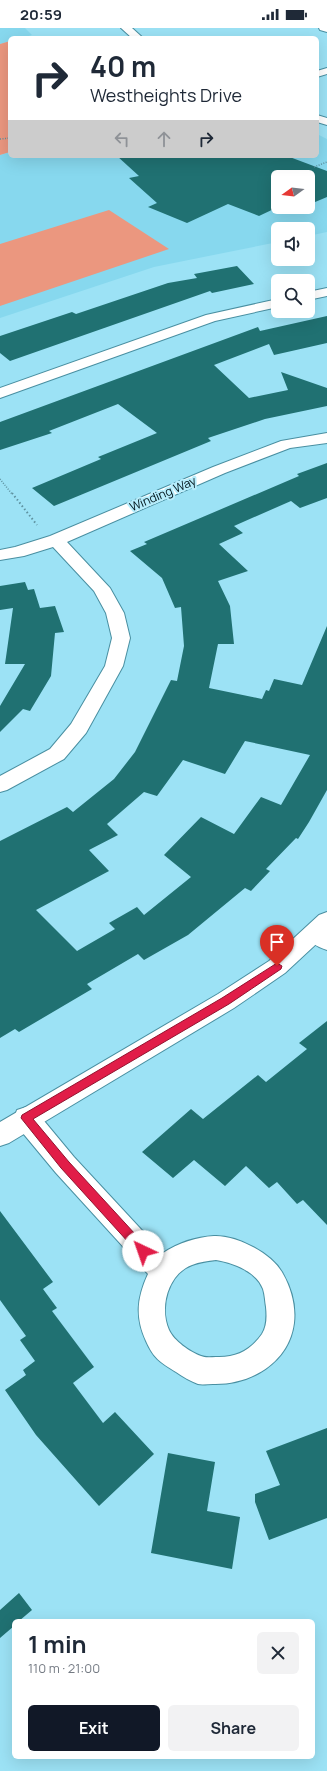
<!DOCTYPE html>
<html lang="en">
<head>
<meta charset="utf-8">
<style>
  body { margin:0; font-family:Manrope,sans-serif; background:#f2f2f3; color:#1f2937; height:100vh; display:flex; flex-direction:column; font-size:15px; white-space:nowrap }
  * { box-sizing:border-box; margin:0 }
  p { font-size:13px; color:#747a83 }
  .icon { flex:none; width:22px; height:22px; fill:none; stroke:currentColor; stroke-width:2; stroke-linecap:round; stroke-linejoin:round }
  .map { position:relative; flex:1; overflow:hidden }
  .panel { position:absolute; left:12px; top:1591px; width:303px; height:140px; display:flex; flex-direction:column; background:#fff; border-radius:6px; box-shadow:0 4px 16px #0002 }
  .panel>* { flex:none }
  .banner { position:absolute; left:8px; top:8px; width:311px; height:122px; border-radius:6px; box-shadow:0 4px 16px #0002; background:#fff; color:#1f2937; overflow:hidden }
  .needle { width:26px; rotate:255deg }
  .tools { position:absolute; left:271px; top:142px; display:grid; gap:8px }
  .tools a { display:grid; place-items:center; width:44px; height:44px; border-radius:6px; background:#fff; box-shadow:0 4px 16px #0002; font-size:20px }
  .pin { position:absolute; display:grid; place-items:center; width:34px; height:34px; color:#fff; margin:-41px -17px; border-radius:50% 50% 50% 0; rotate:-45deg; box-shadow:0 0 4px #0007 }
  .pin .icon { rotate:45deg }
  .me { position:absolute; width:44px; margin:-22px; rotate:318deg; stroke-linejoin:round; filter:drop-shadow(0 0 3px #0008) }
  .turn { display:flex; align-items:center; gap:14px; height:84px; padding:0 16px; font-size:18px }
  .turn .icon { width:52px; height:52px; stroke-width:2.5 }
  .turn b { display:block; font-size:28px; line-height:34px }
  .lanes { display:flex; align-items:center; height:38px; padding:0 16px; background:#0003; justify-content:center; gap:20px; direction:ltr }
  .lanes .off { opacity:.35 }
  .round { display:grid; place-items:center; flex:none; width:42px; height:42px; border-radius:6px; background:#f2f2f3 }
  .headline { display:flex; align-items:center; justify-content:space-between; height:68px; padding:0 16px }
  h1 { font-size:24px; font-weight:700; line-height:30px }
  .action { display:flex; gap:8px; margin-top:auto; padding:8px 16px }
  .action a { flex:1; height:46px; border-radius:6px; background:#111827; color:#fff; font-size:16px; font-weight:700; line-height:46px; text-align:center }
  .action a+a { background:#f2f2f3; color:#1f2937 }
  .status { display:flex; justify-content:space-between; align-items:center; height:28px; padding:0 20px; background:#fff; direction:ltr }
  .status svg { height:11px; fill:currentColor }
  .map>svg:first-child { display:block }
  .built { fill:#87d8ee; fill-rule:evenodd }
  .green { fill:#eb977f }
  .building { fill:#207172; fill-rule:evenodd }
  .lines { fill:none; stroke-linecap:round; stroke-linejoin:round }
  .street-casing { stroke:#498fa1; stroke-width:2 }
  .secondary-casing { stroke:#498fa1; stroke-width:2 }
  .path-far1 { stroke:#5e919f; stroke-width:1.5; stroke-dasharray:1 1.5; stroke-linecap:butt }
  .path { stroke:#5e919f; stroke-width:2; stroke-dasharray:1.5 2.5; stroke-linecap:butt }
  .street { fill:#fff; fill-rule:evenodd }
  .secondary { fill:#fff; fill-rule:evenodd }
  .route { fill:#e11d48; stroke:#92132f }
  .labels { text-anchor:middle; stroke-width:4; stroke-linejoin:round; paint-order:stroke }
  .far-street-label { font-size:12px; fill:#00151b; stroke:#b6edfc }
</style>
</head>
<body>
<div class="status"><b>20:59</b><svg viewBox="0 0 49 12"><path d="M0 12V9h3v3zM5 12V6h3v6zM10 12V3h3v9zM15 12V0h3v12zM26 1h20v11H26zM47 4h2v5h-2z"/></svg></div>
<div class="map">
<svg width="327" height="1743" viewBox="0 0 327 1743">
  <rect width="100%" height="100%" fill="#9ce2f5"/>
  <path class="built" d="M0,0H25L32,7L22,10H10V13L0,16Z
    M317,106L327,111V204L308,208V201H278V214L154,239L0,290V127L10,124V128H317ZM278,149H308V179H278Z"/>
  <path class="green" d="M10,13V124L0,127V16Z
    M109,182L169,221L0,278V216Z"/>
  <path class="building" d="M117,128H287L327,143V169L308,177V149H278V179L259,188L228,176L187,195L148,179L157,175L129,150L139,148Z
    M237,238L254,256L212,265L210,263L10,333L0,325V308L72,284L76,286L168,255L197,250L194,246Z
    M327,288V315L274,327L269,316L214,337L249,370L288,362L281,344L327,360V378L265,391L208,410L211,413L54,478L32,460L101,431L98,429L157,405L118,376L49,403L52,405L0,422V394L258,299L260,303Z
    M327,435V470L300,480L291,473L234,498L243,505L219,516L248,543L218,553L230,578L234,616H218L209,660L262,671L266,662L269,663L274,651L302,657L327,598V762L309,794L298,811L296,810L266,841L270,843L251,863L245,860L188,907L144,932L138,926L87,956L92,961L19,1004L15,1001L0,1010V813L67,779L73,784L114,751L135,724L171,652L177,653L184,618L181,579L175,580L162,550L130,523L147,516L144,514L299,448L297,446ZM245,713L310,727L281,777L261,769L234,806L201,789L164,827L191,849L144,887L137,879L109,895L115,901L77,923L36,882L109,843L89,822L118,807L107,796L144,764L157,768L183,732L225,746Z
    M25,554L28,562L34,561L40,580L55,578L64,604L55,605L51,648L30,683L23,681L0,704V678L25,636H5L13,580L0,582V558Z
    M327,993V1197L303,1172L297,1176L277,1154L269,1160L246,1138L225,1158L194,1132L173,1150L142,1124L191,1081L203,1091L258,1047L266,1054L307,1021L299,1015Z
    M0,1183L53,1254L43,1261L57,1280L52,1283L94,1339L73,1355L103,1395L115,1384L154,1426L99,1478L36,1407L5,1362L26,1347L23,1342L35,1333L20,1312L26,1308L0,1272Z
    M327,1400V1490L269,1512L255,1474V1466L280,1457L266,1423Z
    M168,1425L215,1434L207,1483L240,1489L232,1541L151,1525Z
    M19,1565L32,1582L19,1593H14V1598L0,1610V1582Z"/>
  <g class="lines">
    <defs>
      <path id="street" d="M319,0H327V4L320,2Z
        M327,40V46L317,49V43Z
        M327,260V268L308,272V264Z
        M278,271V279L215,293L0,370V360L206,287Z
        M327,405V415L290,420L225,445L67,514L110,560L124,585L130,610L123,638L86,705L64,731L7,762L0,764V748L50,721L71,696L105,638L112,610L106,585L94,563L53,519L24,528L0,532V522L15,519L50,508L213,439L281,413Z
        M315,896L327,902V922C317,919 309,914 304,905L307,899Z
        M26,1079L35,1082L74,1129L163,1225C178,1215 197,1209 214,1208C237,1207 273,1226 283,1246C291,1260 296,1278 294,1295C289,1335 250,1357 213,1356C208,1356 202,1357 198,1356C190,1353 183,1349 176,1344C160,1334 154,1331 146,1313C135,1289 137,1270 148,1246L56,1145L17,1098L14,1090L17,1082ZM216,1232C233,1235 256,1243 263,1261C265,1267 265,1274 266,1279C267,1289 267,1298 262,1306C251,1322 236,1330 216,1329C211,1329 205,1330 201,1328C190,1324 174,1313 169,1302C159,1279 168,1246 192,1237C199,1234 208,1233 216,1232Z"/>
      <path id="secondary" d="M121,0H132L143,10H132Z
        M317,87L327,90V97L317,94Z
        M327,884V906L285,945L234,980L9,1115L0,1118V1094L218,966L269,933L319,887Z"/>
    </defs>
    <use href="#street" class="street-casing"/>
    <use href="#secondary" class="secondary-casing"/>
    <path class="path-far1" d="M0,111L10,110
      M314,139L327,134
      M0,451L12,466"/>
    <path class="path" d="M12,465L37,497"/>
    <use href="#street" class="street"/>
    <use href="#secondary" class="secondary"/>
  </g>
  <path class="route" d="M277,935L282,938L281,941L229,976L33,1091L69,1134L147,1219L149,1223L147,1226L143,1228L139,1226L61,1140L21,1090L22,1087L222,970Z"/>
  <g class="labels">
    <g class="far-street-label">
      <text transform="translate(163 466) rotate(-23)" y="4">Winding Way</text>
    </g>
  </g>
</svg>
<div class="tools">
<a><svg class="needle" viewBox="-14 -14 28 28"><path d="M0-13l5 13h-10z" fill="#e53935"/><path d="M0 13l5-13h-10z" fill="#747a83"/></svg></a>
<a><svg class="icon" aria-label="sound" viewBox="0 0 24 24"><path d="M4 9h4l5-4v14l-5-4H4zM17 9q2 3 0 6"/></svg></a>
<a><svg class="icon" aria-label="search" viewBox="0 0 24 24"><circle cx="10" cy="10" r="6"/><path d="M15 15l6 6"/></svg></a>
</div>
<div class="pin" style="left:277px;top:938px;background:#d93025"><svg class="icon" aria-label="arrive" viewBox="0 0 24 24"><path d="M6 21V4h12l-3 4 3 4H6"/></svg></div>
<svg class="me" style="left:143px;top:1223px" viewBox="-20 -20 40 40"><circle r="19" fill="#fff"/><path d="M0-13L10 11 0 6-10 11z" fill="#e11d48"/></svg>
<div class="banner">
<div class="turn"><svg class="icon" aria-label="right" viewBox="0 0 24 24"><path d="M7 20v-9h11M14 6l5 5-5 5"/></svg><div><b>40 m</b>Westheights Drive</div></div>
<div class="lanes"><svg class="icon off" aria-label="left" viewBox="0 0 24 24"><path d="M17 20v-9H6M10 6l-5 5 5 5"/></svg><svg class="icon off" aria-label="ahead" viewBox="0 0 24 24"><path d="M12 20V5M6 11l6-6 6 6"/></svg><svg class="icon" aria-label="right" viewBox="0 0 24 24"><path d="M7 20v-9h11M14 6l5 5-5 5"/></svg></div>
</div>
<section class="panel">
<div class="headline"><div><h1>1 min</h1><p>110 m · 21:00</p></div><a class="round"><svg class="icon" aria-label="close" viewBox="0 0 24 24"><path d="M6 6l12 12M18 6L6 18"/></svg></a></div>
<div class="action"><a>Exit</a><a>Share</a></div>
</section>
</div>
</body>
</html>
